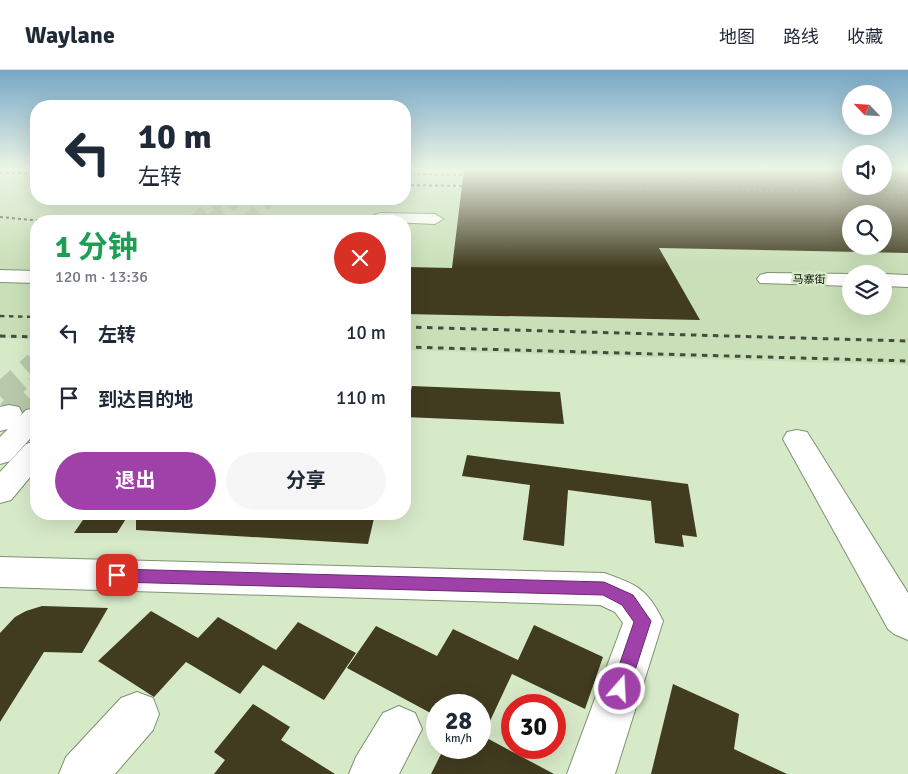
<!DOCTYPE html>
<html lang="zh">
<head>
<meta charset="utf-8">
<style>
  body { margin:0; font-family:Signika,"Noto Sans SC",sans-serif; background:#f6f6f7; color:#1f2937; height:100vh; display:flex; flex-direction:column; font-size:19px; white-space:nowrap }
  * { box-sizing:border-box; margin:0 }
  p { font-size:16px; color:#747a83 }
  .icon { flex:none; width:28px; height:28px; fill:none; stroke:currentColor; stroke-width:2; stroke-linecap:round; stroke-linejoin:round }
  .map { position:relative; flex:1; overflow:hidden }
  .sheet { position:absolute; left:30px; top:145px; width:381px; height:305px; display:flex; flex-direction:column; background:#fff; border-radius:20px; box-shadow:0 5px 20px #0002 }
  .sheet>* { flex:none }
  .hud { position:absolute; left:30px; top:30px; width:381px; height:105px; border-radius:20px; box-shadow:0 5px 20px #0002; background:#fff; color:#1f2937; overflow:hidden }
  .needle { width:32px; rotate:295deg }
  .fabs { position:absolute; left:842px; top:15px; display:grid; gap:10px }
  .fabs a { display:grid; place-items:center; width:50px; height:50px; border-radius:50%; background:#fff; box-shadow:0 5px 20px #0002; font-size:25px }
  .speed { position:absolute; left:426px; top:624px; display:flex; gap:10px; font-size:25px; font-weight:700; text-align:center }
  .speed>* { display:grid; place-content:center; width:65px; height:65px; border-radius:50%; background:#fff; box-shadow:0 5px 20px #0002; line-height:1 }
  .speed small { font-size:12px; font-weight:400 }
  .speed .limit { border:8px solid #d22; background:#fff; color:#111 }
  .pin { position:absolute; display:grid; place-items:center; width:42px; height:42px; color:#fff; margin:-21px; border-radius:10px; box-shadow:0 2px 8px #0006 }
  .me { position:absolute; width:55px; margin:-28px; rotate:19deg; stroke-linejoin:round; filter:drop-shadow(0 0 4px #0008) }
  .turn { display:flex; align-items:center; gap:18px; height:105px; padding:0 25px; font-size:22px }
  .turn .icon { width:65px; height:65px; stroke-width:2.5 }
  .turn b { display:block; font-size:35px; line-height:42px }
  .round { display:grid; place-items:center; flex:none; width:52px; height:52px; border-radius:26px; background:#f6f6f7 }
  .overview { display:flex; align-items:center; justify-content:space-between; height:85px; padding:0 25px }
  h1 { font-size:30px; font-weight:700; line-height:38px; color:#1e9e55 }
  .cta { display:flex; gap:10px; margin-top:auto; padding:10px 25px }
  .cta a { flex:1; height:58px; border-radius:30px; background:#a041aa; color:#fff; font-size:20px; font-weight:700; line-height:58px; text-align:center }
  .cta a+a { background:#f6f6f7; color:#1f2937 }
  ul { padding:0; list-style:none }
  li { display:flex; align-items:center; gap:15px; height:65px; padding:0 25px }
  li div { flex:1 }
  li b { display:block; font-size:19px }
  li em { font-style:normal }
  header { display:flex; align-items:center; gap:30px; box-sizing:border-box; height:70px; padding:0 25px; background:#fff; border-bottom:1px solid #e0e1e3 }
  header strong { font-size:24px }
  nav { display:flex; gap:28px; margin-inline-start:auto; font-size:18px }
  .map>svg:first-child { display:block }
  .built { fill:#c9dfb7; fill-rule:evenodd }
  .building { fill:#413b1f; fill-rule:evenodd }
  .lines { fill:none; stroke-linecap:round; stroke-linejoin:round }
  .minor-tunnel-far1 { stroke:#b8c9ab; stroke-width:14; stroke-dasharray:14 8; stroke-linecap:butt }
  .minor-tunnel { stroke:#b8c9ab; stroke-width:25; stroke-dasharray:25 12; stroke-linecap:butt }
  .major-tunnel-far1 { stroke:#b8c9ab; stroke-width:14; stroke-dasharray:14 8; stroke-linecap:butt }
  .major-tunnel { stroke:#b8c9ab; stroke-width:25; stroke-dasharray:25 12; stroke-linecap:butt }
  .minor-casing { stroke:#7f9171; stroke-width:2 }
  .major-casing { stroke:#7f9171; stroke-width:2 }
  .minor { fill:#fff; fill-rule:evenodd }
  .major { fill:#fff; fill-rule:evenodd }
  .rail-far2 { stroke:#454e3e; stroke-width:2; stroke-dasharray:3 3; stroke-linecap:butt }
  .rail-far1 { stroke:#454e3e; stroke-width:2.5; stroke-dasharray:4.5 4.5; stroke-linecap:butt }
  .rail { stroke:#454e3e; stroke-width:3; stroke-dasharray:5.5 5.5; stroke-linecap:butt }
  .route { fill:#a041aa; stroke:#682a6e }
  .labels { text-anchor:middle; stroke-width:5; stroke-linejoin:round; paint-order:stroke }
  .far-street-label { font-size:11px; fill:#080d04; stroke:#d7eac8 }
</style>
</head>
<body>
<header>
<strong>Waylane</strong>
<nav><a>地图</a><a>路线</a><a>收藏</a></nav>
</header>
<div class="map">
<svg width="908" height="704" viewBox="0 0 908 704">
  <rect width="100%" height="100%" fill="#d7eac8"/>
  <path class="built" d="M0,99H36V129H405V99H851V116H884V99H908V295L405,280V151H36V269L0,268ZM851,144H884V176H851ZM851,204H884V236H851Z"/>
  <path class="building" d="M464,99H851V116H884V99H908V183L659,178L700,250L405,244V197L452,198ZM851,144H884V176H851Z
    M412,316L560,322L564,354L405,347Z
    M467,385L688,414L697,467L682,465L684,477L655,473L651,431L568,420L564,476L523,470L530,415L462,406Z
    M87,444H129L117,463H74Z
    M136,444H375L368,474L136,460Z
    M42,536L108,538L82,583L44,582L0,652V563L15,547L26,541Z
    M151,541L198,568L218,547L276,580L298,552L356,583L324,630L263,595L240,624L186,592L154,627L98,591Z
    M534,555L603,587L585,639L512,604L483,666L554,704H431L444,678H480V635H438V647L347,598L376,556L437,586L453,559L518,590Z
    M673,614L739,644L734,679L787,704H651Z
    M253,634L290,657L281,670L335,704H214L225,690L214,682Z"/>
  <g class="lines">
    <path class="minor-tunnel-far1" d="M195,151L220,129
      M248,151L269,129"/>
    <path class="minor-tunnel" d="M0,326L36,294"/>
    <path class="major-tunnel-far1" d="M212,151L236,129"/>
    <path class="major-tunnel" d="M9,343L36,317"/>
    <defs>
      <path id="minor" d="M380,143L435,144L443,149L435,154L370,151L374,145Z
        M0,200L36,201V213L0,212Z
        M767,203L851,204V216L760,213L757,209L760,205Z
        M884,204L908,205V217L884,216Z
        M797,360L807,362L908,523V570L894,564L888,559L783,369L787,362Z
        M36,371V400L11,430L0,433V402L26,374Z
        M0,487L604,503C636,514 648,519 663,551L615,704H567L623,553L615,542L600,535L0,517Z
        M137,622L153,628L159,644L153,660L115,704H59L66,687L121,628Z
        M399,636L415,643L422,659L399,704H349L356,687L383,643Z"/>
      <path id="major" d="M9,335L19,337L22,343L20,346L26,340L36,338V362L10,391L0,394V367L8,359L0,361V337Z"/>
    </defs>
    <use href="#minor" class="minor-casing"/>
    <use href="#major" class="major-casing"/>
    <use href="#minor" class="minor"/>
    <use href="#major" class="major"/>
    <path class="rail-far2" d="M0,103H36
      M405,104L851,110
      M884,110L908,111
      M405,115L908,123
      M0,147L43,151"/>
    <path class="rail-far1" d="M0,246L36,247"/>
    <path class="rail" d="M405,257L908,271
      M0,266L36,267
      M405,277L908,291"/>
  </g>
  <linearGradient id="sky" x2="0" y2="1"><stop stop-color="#75a6c6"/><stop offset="0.5" stop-color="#edf6e6"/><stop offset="1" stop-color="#edf6e6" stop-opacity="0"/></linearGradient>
  <rect width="908" height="198" fill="url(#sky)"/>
  <path class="route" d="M117,499L604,512L633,525L651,551L629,619L626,625L620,628L613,625L611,619L634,552L622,535L603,525L117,512L112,510L109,505L112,501Z"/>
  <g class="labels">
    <g class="far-street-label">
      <text transform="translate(809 209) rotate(1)" y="4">马寨街</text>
    </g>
  </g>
</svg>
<div class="fabs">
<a><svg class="needle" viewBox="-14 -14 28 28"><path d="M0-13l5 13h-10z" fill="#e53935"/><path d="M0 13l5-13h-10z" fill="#747a83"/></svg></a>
<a><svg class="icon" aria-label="sound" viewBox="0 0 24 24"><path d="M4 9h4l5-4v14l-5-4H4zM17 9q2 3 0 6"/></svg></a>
<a><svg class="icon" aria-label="search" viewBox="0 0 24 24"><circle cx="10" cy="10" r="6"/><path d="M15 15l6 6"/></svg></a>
<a><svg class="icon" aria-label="layers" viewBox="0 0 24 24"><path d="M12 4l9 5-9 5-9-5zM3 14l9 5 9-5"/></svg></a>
</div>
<div class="speed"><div>28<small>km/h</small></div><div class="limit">30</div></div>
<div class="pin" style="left:117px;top:505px;background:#d93025"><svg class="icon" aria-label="arrive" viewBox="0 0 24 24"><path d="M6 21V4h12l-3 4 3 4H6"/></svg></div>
<svg class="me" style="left:620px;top:619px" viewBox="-20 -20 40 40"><circle r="17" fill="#a041aa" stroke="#fff" stroke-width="3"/><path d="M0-11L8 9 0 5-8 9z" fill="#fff"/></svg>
<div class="hud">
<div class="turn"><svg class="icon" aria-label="left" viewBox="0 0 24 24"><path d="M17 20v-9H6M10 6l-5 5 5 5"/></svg><div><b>10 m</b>左转</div></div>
</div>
<section class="sheet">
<div class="overview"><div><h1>1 分钟</h1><p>120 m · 13:36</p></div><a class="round" style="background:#d93025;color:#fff"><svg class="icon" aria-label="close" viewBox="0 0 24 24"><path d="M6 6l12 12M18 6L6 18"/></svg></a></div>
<ul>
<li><svg class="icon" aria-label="left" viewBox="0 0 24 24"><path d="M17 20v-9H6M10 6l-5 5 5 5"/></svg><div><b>左转</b></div><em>10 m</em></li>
<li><svg class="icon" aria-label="arrive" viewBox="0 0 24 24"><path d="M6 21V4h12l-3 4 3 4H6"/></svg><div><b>到达目的地</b></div><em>110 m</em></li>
</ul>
<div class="cta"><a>退出</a><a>分享</a></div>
</section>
</div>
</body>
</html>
